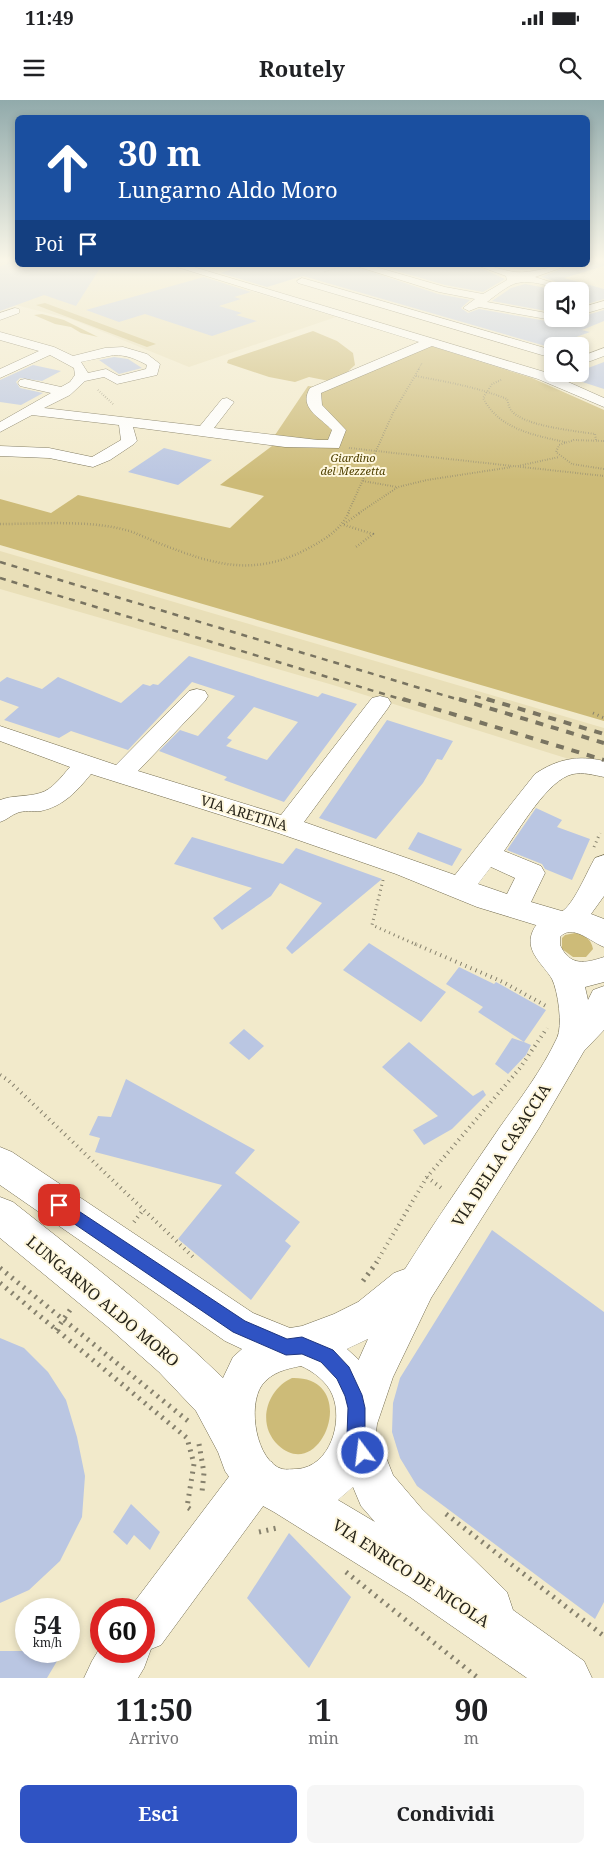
<!DOCTYPE html>
<html lang="it">
<head>
<meta charset="utf-8">
<style>
  body { margin:0; font-family:"Noto Serif",serif; background:#f6f6f6; color:#202124; height:100vh; display:flex; flex-direction:column; font-size:19px; white-space:nowrap }
  * { box-sizing:border-box; margin:0 }
  p { font-size:16px; color:#757577 }
  .icon { flex:none; width:28px; height:28px; fill:none; stroke:currentColor; stroke-width:2; stroke-linecap:round; stroke-linejoin:round }
  .map { position:relative; height:1578px; overflow:hidden }
  .panel { display:flex; flex-direction:column; background:#fff; flex:1 }
  .panel>* { flex:none }
  .guide { position:absolute; left:15px; top:15px; width:575px; height:152px; border-radius:8px; box-shadow:0 2px 8px #0003; background:#1a4fa0; color:#fff; overflow:hidden }
  .buttons { position:absolute; left:544px; top:182px; display:grid; gap:10px }
  .buttons a { display:grid; place-items:center; width:45px; height:45px; border-radius:8px; background:#fff; box-shadow:0 2px 8px #0003; font-size:25px }
  .speed { position:absolute; left:15px; top:1498px; display:flex; gap:10px; font-size:25px; font-weight:700; text-align:center }
  .speed>* { display:grid; place-content:center; width:65px; height:65px; border-radius:50%; background:#fff; box-shadow:0 2px 8px #0003; line-height:1 }
  .speed small { font-size:12px; font-weight:400 }
  .speed .limit { border:8px solid #d22; background:#fff; color:#111 }
  .pin { position:absolute; display:grid; place-items:center; width:42px; height:42px; color:#fff; margin:-21px; border-radius:10px; box-shadow:0 2px 8px #0006 }
  .me { position:absolute; width:55px; margin:-28px; rotate:345deg; stroke-linejoin:round; filter:drop-shadow(0 0 4px #0008) }
  .turn { display:flex; align-items:center; gap:18px; height:105px; padding:0 20px; font-size:22px }
  .turn .icon { width:65px; height:65px; stroke-width:2.5 }
  .turn b { display:block; font-size:35px; line-height:42px }
  .then { display:flex; align-items:center; height:48px; padding:0 20px; background:#0003; gap:10px; font-size:19px }
  .eta { display:flex; justify-content:space-evenly; align-items:center; height:85px; text-align:center }
  .eta b { font-size:30px; font-weight:700; line-height:35px }
  .action { display:flex; gap:10px; margin-top:auto; padding:10px 20px }
  .action a { flex:1; height:58px; border-radius:8px; background:#2f53c3; color:#fff; font-size:20px; font-weight:700; line-height:58px; text-align:center }
  .action a+a { background:#f6f6f6; color:#202124 }
  .status { display:flex; justify-content:space-between; align-items:center; height:35px; padding:0 25px; background:#fff; direction:ltr }
  .status svg { height:14px; fill:currentColor }
  header { display:flex; justify-content:space-between; align-items:center; height:65px; padding:0 20px; background:#fff; font-size:22px; font-weight:700 }
  .map>svg:first-child { display:block }
  .built { fill:#e9dfb8 }
  .green { fill:#cdbb78 }
  .building { fill:#bac6e2; fill-rule:evenodd }
  .lines { fill:none; stroke-linecap:round; stroke-linejoin:round }
  .minor-casing { stroke:#736c50; stroke-width:1 }
  .major-casing { stroke:#736c50; stroke-width:1 }
  .path-far5 { stroke:#86816d; stroke-width:1; stroke-dasharray:0.5 1; stroke-linecap:butt }
  .path-far4 { stroke:#86816d; stroke-width:2; stroke-dasharray:0.5 2; stroke-linecap:butt }
  .path-far3 { stroke:#86816d; stroke-width:2.5; stroke-dasharray:0.5 2.5; stroke-linecap:butt }
  .path-far2 { stroke:#86816d; stroke-width:3; stroke-dasharray:1 4; stroke-linecap:butt }
  .path-far1 { stroke:#86816d; stroke-width:4; stroke-dasharray:1 4.5; stroke-linecap:butt }
  .path { stroke:#86816d; stroke-width:5; stroke-dasharray:2 5.5; stroke-linecap:butt }
  .minor { fill:#fff; fill-rule:evenodd }
  .major { fill:#fff; fill-rule:evenodd }
  .rail-far1 { stroke:#797461; stroke-width:2.5; stroke-dasharray:6 6; stroke-linecap:butt }
  .rail { stroke:#797461; stroke-width:4; stroke-dasharray:8 8; stroke-linecap:butt }
  .route { fill:#2f53c3; stroke:#1f367f }
  .labels { text-anchor:middle; stroke-width:4; stroke-linejoin:round; paint-order:stroke }
  .far-park-label { font-size:11px; font-style:italic; fill:#514203; stroke:#fef7de }
  .street-label { font-size:14px; fill:#28251a; stroke:#fef7de }
  .near-street-label { font-size:16px; fill:#28251a; stroke:#fef7de }
</style>
</head>
<body>
<div class="status"><b>11:49</b><svg viewBox="0 0 49 12"><path d="M0 12V9h3v3zM5 12V6h3v6zM10 12V3h3v9zM15 12V0h3v12zM26 1h20v11H26zM47 4h2v5h-2z"/></svg></div>
<header><svg class="icon" aria-label="menu" viewBox="0 0 24 24"><path d="M4 6h16M4 12h16M4 18h16"/></svg>Routely<svg class="icon" aria-label="search" viewBox="0 0 24 24"><circle cx="10" cy="10" r="6"/><path d="M15 15l6 6"/></svg></header>
<div class="map">
<svg width="604" height="1578" viewBox="0 0 604 1578">
  <rect width="100%" height="100%" fill="#f2eacb"/>
  <path class="built" d="M0,159H17L18,165H164L336,217L189,267L71,219L0,201Z
    M0,451L604,628V670L333,585L0,489Z"/>
  <path class="green" d="M45,203L156,244L147,247L36,205Z
    M42,214L64,220L98,237L81,233L71,227L55,224L34,215Z
    M313,231L337,241L353,253L355,265L344,275L329,281L309,277L295,282L269,277L227,263L228,260Z
    M431,246L532,278L604,310V621L0,445V399L51,413L78,395L230,428L264,396L220,385L272,346L275,335L308,286L325,288Z
    M575,833C585,835 591,839 593,849L586,857H573L562,849V838L565,835Z
    M292,1278C362,1276 322,1386 278,1345C256,1324 267,1289 292,1278Z"/>
  <path class="building" d="M588,159H604V166L564,178L604,189V199L580,206L579,189L541,177L571,165H588Z
    M10,163L15,165H102L76,206L44,195L0,211V166Z
    M247,165H351L438,194L470,200L461,208L468,213L479,209L552,222L559,219H580V217L604,210V221L582,230L590,232L549,247L303,176L267,187L220,173Z
    M376,165H474L505,179L483,192L445,185Z
    M493,165H552L522,170Z
    M204,177L251,192L234,197L241,199L219,206L242,213L236,215L257,221L212,236L145,214L119,222L86,210Z
    M525,184L562,191H552V212L492,201L511,188Z
    M114,257L128,259L142,268L119,274L99,260Z
    M604,262V289L567,277L580,274V271Z
    M33,265L61,271L42,281L20,278L16,282L20,288L43,293L21,305L0,302V280Z
    M164,348L212,360L178,385L128,372Z
    M189,556L318,597L322,593L357,604L284,702L224,680L227,677L159,651L180,630L198,636L235,596L192,582L128,650L71,631L59,638L4,620L19,607L0,600V582L7,577L42,589L58,577L121,603L143,584L150,586L153,584L158,585ZM254,607L298,622L267,660L226,646L232,640L227,638Z
    M387,620L453,641L442,660L437,659L423,683L376,739L319,718Z
    M536,708L562,720L557,727L590,739L572,780L545,769L542,764L507,750Z
    M418,732L462,749L452,766L408,749Z
    M192,737L283,764L296,748L382,779L292,854L286,848L322,803L280,783L271,796L222,830L213,818L252,788L174,764Z
    M369,843L446,892L421,922L343,870Z
    M459,867L494,884L496,882L546,910L524,942L531,945L526,955L508,974L495,964L512,938L524,942L478,912L483,907L446,884Z
    M244,929L264,946L249,960L229,943Z
    M409,942L473,996L483,990L486,995L452,1029L424,1045L413,1030L438,1016L382,967Z
    M126,979L255,1050L235,1073L300,1122L285,1141L291,1146L251,1200L178,1139L222,1085L95,1052L100,1038L89,1035L98,1016L111,1017Z
    M492,1130L604,1212V1502L595,1519L417,1386L400,1358L392,1332L393,1303L400,1278Z
    M0,1238L24,1248L48,1272L66,1300L77,1337L85,1376L82,1417L60,1461L29,1490L0,1503Z
    M131,1404L160,1432L150,1450L134,1435L127,1445L113,1432Z
    M289,1433L351,1497L309,1568L247,1498Z
    M0,1551H63L47,1578H0Z"/>
  <g class="lines">
    <defs>
      <path id="minor" d="M171,165H187L548,273L604,298V307L538,279L432,246L321,293L322,305L346,330L339,348L285,347L133,327L137,341L134,344L110,360L93,367L49,358L0,356V346L49,348L92,357L121,340L119,325L32,315L0,332V322L51,293L20,286L18,283L20,280L25,279L61,287L70,282L75,275L74,268L50,255L0,278V269L39,251L0,240V232L54,247L73,256L105,248L123,247L147,254L160,264L157,275L117,284L104,277L85,281L70,295L44,308L200,326L222,299L227,298L234,302L214,328L318,340H328L332,330C320,317 298,308 310,288L419,242ZM114,255C127,255 136,259 147,265L146,269L119,276L106,269L88,273L81,262Z
        M353,165H369L445,187L483,194L507,180L506,176L476,165C493,165 500,170 515,172C533,174 550,165 569,165L535,177L578,191C558,192 537,178 517,183C508,185 495,196 487,202L552,214V219H557L552,220L479,207L469,211L463,208L475,199L439,192Z
        M302,178L552,250V258L298,183L297,181Z
        M604,201V208L580,215V208Z
        M15,208L19,209V213L0,220V213Z
        M604,248V256L580,265V257Z
        M197,589L205,591L208,596L205,601L138,671L281,715L372,598L380,596L388,598L391,603L388,608L304,722L455,775L535,674C557,659 578,655 604,661V677C594,675 583,672 573,674C548,679 519,730 504,751L541,766L545,773L531,802L572,814L576,822L572,830L562,833L477,807L396,774L278,733L91,674C77,691 64,706 41,711C33,712 24,710 17,713C11,715 7,720 0,722V700C13,695 27,697 40,693C52,690 62,676 70,667L0,641V626L116,665L189,591ZM491,767L515,778L507,794L478,784Z
        M256,1356L272,1362L278,1378L272,1394L161,1545L151,1549L144,1568L138,1578H84L92,1561L101,1546V1551H144V1509H129L240,1362Z"/>
      <path id="major" d="M604,755V796L591,814L604,819V847C591,842 572,823 560,837V845C570,867 586,863 604,857V882L585,887L588,900L593,890L604,886V930L584,951L539,1028L431,1198L393,1277L377,1324L376,1332L393,1375L422,1409L507,1492L513,1510L584,1561L592,1578H527L410,1497L274,1412L241,1394L225,1371L218,1352L196,1311L159,1272L108,1227L0,1138V1097L13,1102C85,1159 157,1214 223,1278L233,1257L242,1249L225,1241L0,1085V1047L12,1052L253,1213L290,1228L302,1226L334,1214L358,1202L394,1173L405,1169C435,1121 468,1074 500,1027C520,999 542,970 557,938C563,926 558,891 552,879C544,865 525,852 532,833C538,817 549,819 561,812C574,805 587,771 595,758ZM368,1239L359,1259V1260L347,1249ZM301,1266C313,1271 327,1282 332,1294C344,1321 330,1367 297,1369C293,1369 286,1370 282,1369C256,1361 247,1306 262,1285C272,1272 286,1269 301,1266ZM353,1387L361,1406L375,1422L338,1400Z"/>
    </defs>
    <use href="#minor" class="minor-casing"/>
    <use href="#major" class="major-casing"/>
    <path class="path-far5" d="M588,162L595,159
      M240,168L251,165
      M324,172L344,166
      M418,270L422,263"/>
    <path class="path-far4" d="M416,276C447,282 477,287 507,299C508,302 509,308 511,310C522,326 576,331 595,334L596,340
      M501,280L492,284L483,298C499,329 533,335 565,342
      M98,290L113,304
      M604,341L574,340L559,345L556,352L572,364L604,369
      M349,348L604,376
      M518,366L559,357
      M363,381L397,387
      M348,413L393,313L419,269
      M359,413L398,387L427,380L512,367"/>
    <path class="path-far3" d="M0,424C40,424 83,420 122,429C135,432 148,439 161,444C214,465 254,477 307,449C324,440 341,430 349,412
      M344,424L361,412
      M344,425L373,434L356,447"/>
    <path class="path-far2" d="M593,613L604,618
      M594,747L600,733
      M383,780L372,825L417,845"/>
    <path class="path-far1" d="M415,844L503,882L546,906
      M0,975L8,980L193,1157
      M427,1077L444,1090
      M134,1122L143,1110
      M376,1163L427,1077L520,968L547,928"/>
    <path class="path" d="M0,1168L188,1321
      M363,1181L377,1162
      M0,1183L187,1338L194,1364L187,1407L190,1409
      M56,1230L70,1210
      M199,1344L204,1373L202,1392
      M446,1414L604,1536
      M259,1432L277,1428
      M346,1472L478,1578"/>
    <use href="#minor" class="minor"/>
    <use href="#major" class="major"/>
    <path class="rail-far1" d="M0,462L463,601
      M0,478L407,601
      M475,596L491,601"/>
    <path class="rail" d="M403,599L604,660
      M459,599L604,643
      M487,599L604,634"/>
  </g>
  <linearGradient id="sky" x2="0" y2="1"><stop stop-color="#91aaab"/><stop offset="0.42" stop-color="#f9f6e8"/><stop offset="1" stop-color="#f9f6e8" stop-opacity="0"/></linearGradient>
  <rect width="604" height="380" fill="url(#sky)"/>
  <path class="route" d="M59,1098L245,1221L287,1239L302,1237L333,1250L349,1267L362,1295L365,1308V1335L372,1353L369,1359L363,1362L357,1359L347,1335L348,1308L345,1296L337,1279L321,1262L302,1254L286,1255L233,1232L54,1110L52,1105L54,1100Z"/>
  <g class="labels">
    <g class="far-park-label">
      <text x="353" y="362">Giardino<tspan x="353" dy="13">del Mezzetta</tspan></text>
    </g>
    <g class="street-label">
      <text transform="translate(244 713) rotate(17)" y="5">VIA ARETINA</text>
    </g>
    <g class="near-street-label">
      <text transform="translate(501 1055) rotate(-57)" y="6">VIA DELLA CASACCIA</text>
      <text transform="translate(103 1201) rotate(40)" y="6">LUNGARNO ALDO MORO</text>
      <text transform="translate(411 1473) rotate(33)" y="6">VIA ENRICO DE NICOLA</text>
    </g>
  </g>
</svg>
<div class="buttons">
<a><svg class="icon" aria-label="sound" viewBox="0 0 24 24"><path d="M4 9h4l5-4v14l-5-4H4zM17 9q2 3 0 6"/></svg></a>
<a><svg class="icon" aria-label="search" viewBox="0 0 24 24"><circle cx="10" cy="10" r="6"/><path d="M15 15l6 6"/></svg></a>
</div>
<div class="speed"><div>54<small>km/h</small></div><div class="limit">60</div></div>
<div class="pin" style="left:59px;top:1105px;background:#d93025"><svg class="icon" aria-label="arrive" viewBox="0 0 24 24"><path d="M6 21V4h12l-3 4 3 4H6"/></svg></div>
<svg class="me" style="left:363px;top:1353px" viewBox="-20 -20 40 40"><circle r="17" fill="#2f53c3" stroke="#fff" stroke-width="3"/><path d="M0-11L8 9 0 5-8 9z" fill="#fff"/></svg>
<div class="guide">
<div class="turn"><svg class="icon" aria-label="ahead" viewBox="0 0 24 24"><path d="M12 20V5M6 11l6-6 6 6"/></svg><div><b>30 m</b>Lungarno Aldo Moro</div></div>
<div class="then">Poi<svg class="icon" aria-label="arrive" viewBox="0 0 24 24"><path d="M6 21V4h12l-3 4 3 4H6"/></svg></div>
</div>
</div>
<section class="panel">
<div class="eta">
<div><b>11:50</b><p>Arrivo</p></div>
<div><b>1</b><p>min</p></div>
<div><b>90</b><p>m</p></div>
</div>
<div class="action"><a>Esci</a><a>Condividi</a></div>
</section>
</body>
</html>
